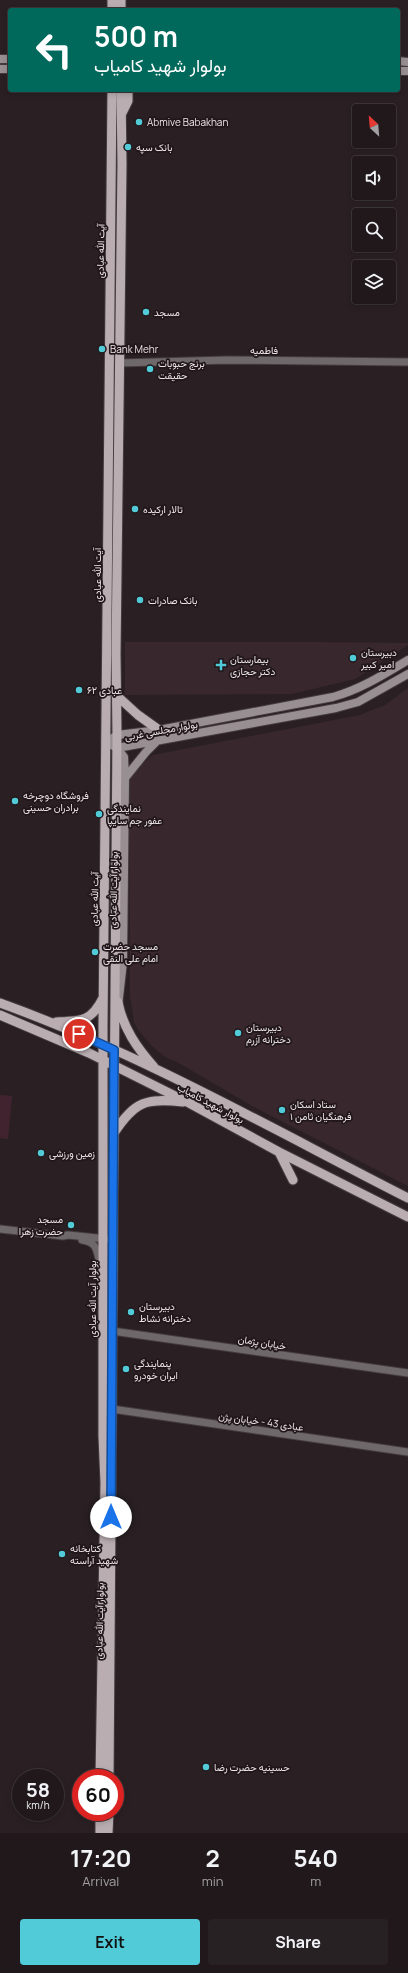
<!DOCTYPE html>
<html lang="en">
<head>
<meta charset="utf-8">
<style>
  body { margin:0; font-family:Manrope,Vazirmatn,sans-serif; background:#282124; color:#f1f3f6; height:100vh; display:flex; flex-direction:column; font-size:15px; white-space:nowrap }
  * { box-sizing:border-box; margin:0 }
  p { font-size:13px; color:#a2a0a3 }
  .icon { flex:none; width:22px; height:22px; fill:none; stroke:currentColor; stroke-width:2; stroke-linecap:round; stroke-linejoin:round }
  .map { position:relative; height:1833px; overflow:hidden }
  .drawer { display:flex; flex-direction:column; background:#20181b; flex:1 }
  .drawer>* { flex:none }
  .top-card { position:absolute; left:8px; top:8px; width:392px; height:84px; border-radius:4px; box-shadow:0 2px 6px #0003,0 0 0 1px #3d373a; background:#00695c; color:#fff; overflow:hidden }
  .needle { width:26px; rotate:334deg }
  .fabs { position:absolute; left:352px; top:104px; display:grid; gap:8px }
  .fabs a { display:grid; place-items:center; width:44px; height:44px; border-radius:4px; background:#20181b; box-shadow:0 2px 6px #0003,0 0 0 1px #3d373a; font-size:20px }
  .speed { position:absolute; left:12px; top:1769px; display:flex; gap:8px; font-size:20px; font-weight:700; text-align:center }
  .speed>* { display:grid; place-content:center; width:52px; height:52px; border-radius:50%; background:#20181b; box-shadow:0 2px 6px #0003,0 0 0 1px #3d373a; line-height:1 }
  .speed small { font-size:10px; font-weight:400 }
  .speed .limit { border:6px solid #d22; background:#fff; color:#111 }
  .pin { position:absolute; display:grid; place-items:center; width:34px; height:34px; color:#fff; margin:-17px; border:2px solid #fff; border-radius:50%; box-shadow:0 1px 4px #0007 }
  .me { position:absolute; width:44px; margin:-22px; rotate:0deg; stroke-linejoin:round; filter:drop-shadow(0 0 3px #0008) }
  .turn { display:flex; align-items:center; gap:14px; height:84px; padding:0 20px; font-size:18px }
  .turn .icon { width:52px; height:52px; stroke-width:2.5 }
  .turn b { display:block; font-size:28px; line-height:34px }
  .eta { display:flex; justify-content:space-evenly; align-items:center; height:68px; text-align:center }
  .eta b { font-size:24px; font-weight:700; line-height:28px }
  .cta { display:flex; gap:8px; margin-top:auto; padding:8px 20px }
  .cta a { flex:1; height:46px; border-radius:4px; background:#52cbd9; color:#111; font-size:16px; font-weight:700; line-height:46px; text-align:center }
  .cta a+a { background:#282124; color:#f1f3f6 }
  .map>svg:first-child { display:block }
  .built { fill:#38272d }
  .green { fill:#41232f }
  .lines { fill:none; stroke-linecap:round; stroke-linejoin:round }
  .tertiary-casing { stroke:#453c3f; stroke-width:9 }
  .secondary-casing { stroke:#453c3f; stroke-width:10 }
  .primary-casing { stroke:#453c3f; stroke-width:11 }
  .tertiary { stroke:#6e686a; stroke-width:7 }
  .secondary { stroke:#988f92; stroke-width:8 }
  .primary { stroke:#b9adb1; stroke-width:9 }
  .route-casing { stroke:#114b97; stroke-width:10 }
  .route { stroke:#1a73e8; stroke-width:7 }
  .poi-dot { fill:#52cbd9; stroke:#21171a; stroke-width:1.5 }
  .labels { text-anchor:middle; stroke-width:3.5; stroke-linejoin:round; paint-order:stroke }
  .poi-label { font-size:10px; fill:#ece5e7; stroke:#21171a; text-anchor:start }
  .street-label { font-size:10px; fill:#ece5e7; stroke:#21171a }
</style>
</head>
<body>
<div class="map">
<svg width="408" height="1833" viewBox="0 0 408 1833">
  <rect width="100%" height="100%" fill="#2a2024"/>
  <path class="built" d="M125,642H317L408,643V645L355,679L292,694L125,695Z
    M408,688V1186L254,1107L177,1062L165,1057L152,1046L138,1030L134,1022L130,996L129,832L130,779L133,772L153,755L360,715L385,705Z"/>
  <path class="green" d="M0,1095L12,1096L8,1139L0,1138Z"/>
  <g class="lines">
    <defs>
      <path id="tertiary" d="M119,363L227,360L408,362
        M0,1229L63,1236L68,1235L107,1239
        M82,1240C98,1242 97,1252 100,1264
        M112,1331L408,1373
        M112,1409L408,1452"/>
      <path id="secondary" d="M0,59H10
        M398,61L408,62
        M0,69H10
        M398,71H408
        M408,660C383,675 361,689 333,697L159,730L117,735L106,742L117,748L336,708L358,702L408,674
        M117,748L124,757L125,778L123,962L118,1006
        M125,778L146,752L156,742"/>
      <path id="primary" d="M112,10V0
        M121,10V0
        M122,113L128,101V90
        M116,695L138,715L159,730
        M118,1002C123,1028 137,1048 154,1067
        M0,1003C142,1054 274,1130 408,1198
        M0,1015L89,1053L189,1103L279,1152L408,1217
        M56,1022C81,1021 91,1022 103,998
        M114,1133C135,1101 146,1098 183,1102
        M279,1152L293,1180
        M100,1778L105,1483L103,1436V1026L112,90
        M109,1778L117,735L116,654L122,164L121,90
        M100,1812V1833
        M108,1833L109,1812"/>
    </defs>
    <use href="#tertiary" class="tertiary-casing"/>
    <use href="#secondary" class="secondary-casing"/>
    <use href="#primary" class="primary-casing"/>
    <use href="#tertiary" class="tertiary"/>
    <use href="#secondary" class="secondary"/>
    <use href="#primary" class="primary"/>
  </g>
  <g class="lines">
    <defs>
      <path id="route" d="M79,1034L114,1050L111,1517"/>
    </defs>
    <use href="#route" class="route-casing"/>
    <use href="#route" class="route"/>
  </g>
  <g class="poi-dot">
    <circle cx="139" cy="122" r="4"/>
    <circle cx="128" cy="147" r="4"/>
    <circle cx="146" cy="312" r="4"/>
    <circle cx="102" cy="349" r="4"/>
    <circle cx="150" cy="369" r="4"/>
    <circle cx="135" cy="509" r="4"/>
    <circle cx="140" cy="600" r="4"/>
    <circle cx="353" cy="658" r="4"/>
    <path d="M219 659h4v4h4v4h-4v4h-4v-4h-4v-4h4z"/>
    <circle cx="79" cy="690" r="4"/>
    <circle cx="15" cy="801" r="4"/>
    <circle cx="99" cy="814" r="4"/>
    <circle cx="95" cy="952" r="4"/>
    <circle cx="238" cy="1033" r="4"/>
    <circle cx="282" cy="1110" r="4"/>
    <circle cx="41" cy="1153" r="4"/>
    <circle cx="71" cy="1225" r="4"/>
    <circle cx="131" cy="1312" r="4"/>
    <circle cx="126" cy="1369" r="4"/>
    <circle cx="62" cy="1554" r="4"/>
    <circle cx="206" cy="1767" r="4"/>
  </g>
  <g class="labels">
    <g class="poi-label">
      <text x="147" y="126">Abmive Babakhan</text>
      <text x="136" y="151">بانک سپه</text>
      <text x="154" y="316">مسجد</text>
      <text x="110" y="353">Bank Mehr</text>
      <text x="158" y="367">برنج حبوبات<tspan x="158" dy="12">حقیقت</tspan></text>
      <text x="143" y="513">تالار ارکیده</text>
      <text x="148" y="604">بانک صادرات</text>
      <text x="361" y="656">دبیرستان<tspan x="361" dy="12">امیر کبیر</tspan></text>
      <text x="230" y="663">بیمارستان<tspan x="230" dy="12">دکتر حجازی</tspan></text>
      <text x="87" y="694">عبادی ۶۲</text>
      <text x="23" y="799">فروشگاه دوچرخه<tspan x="23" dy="12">برادران حسینی</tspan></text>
      <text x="107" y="812">نمایندگی<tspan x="107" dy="12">عفور جم سایپا</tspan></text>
      <text x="103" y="950">مسجد حضرت<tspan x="103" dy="12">امام علی النقی</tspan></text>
      <text x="246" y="1031">دبیرستان<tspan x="246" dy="12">دخترانه آزرم</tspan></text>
      <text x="290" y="1108">ستاد اسکان<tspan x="290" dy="12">فرهنگیان ثامن ۱</tspan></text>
      <text x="49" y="1157">زمین ورزشی</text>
      <text x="63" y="1223" text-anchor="end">مسجد<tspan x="63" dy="12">حضرت زهرا</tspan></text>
      <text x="139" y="1310">دبیرستان<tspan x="139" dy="12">دخترانه نشاط</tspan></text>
      <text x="134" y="1367">پنمایندگی<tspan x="134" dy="12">ایران خودرو</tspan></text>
      <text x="70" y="1552">کتابخانه<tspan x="70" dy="12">شهید آراسته</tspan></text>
      <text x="214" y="1771">حسینیه حضرت رضا</text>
    </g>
    <g class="street-label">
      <text transform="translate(100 251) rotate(-89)" y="4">آیت الله عبادی</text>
      <text x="264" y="354">فاطمیه</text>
      <text transform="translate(97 575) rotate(-90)" y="4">آیت الله عبادی</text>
      <text transform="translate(161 730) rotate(-10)" y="4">بولوار مجلسی غربی</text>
      <text transform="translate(113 890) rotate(-89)" y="4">بولوار آیت الله عبادی</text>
      <text transform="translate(94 899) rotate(-89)" y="4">آیت الله عبادی</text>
      <text transform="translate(211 1103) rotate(28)" y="4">بولوار شهید کامیاب</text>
      <text transform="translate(92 1299) rotate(-90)" y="4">بولوار آیت الله عبادی</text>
      <text transform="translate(262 1342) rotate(9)" y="4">خیابان پژمان</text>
      <text transform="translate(261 1421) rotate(8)" y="4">عبادی 43 - خیابان پژن</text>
      <text transform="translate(99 1621) rotate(-89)" y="4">بولوار آیت الله عبادی</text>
    </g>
  </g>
</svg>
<div class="fabs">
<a><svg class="needle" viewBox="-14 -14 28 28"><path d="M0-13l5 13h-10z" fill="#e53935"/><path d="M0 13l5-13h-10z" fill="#a2a0a3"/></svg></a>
<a><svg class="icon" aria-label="sound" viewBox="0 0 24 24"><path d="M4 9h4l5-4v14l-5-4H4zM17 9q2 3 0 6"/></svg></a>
<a><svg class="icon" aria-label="search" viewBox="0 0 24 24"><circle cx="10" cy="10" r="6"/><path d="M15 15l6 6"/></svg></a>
<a><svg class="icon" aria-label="layers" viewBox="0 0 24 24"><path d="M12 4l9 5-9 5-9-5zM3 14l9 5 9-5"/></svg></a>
</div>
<div class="speed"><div>58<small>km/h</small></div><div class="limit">60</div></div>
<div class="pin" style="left:79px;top:1034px;background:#d93025"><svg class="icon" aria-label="arrive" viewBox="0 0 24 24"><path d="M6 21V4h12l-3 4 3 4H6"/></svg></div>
<svg class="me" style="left:111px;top:1517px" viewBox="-20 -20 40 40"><circle r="19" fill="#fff"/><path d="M0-13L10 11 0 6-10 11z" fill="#1a73e8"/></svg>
<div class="top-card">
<div class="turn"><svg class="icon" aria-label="left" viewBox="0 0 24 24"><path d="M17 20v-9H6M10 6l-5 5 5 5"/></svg><div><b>500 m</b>بولوار شهید کامیاب</div></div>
</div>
</div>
<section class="drawer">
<div class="eta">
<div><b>17:20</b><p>Arrival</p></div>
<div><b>2</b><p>min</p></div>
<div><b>540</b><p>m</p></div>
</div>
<div class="cta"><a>Exit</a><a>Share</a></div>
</section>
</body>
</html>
